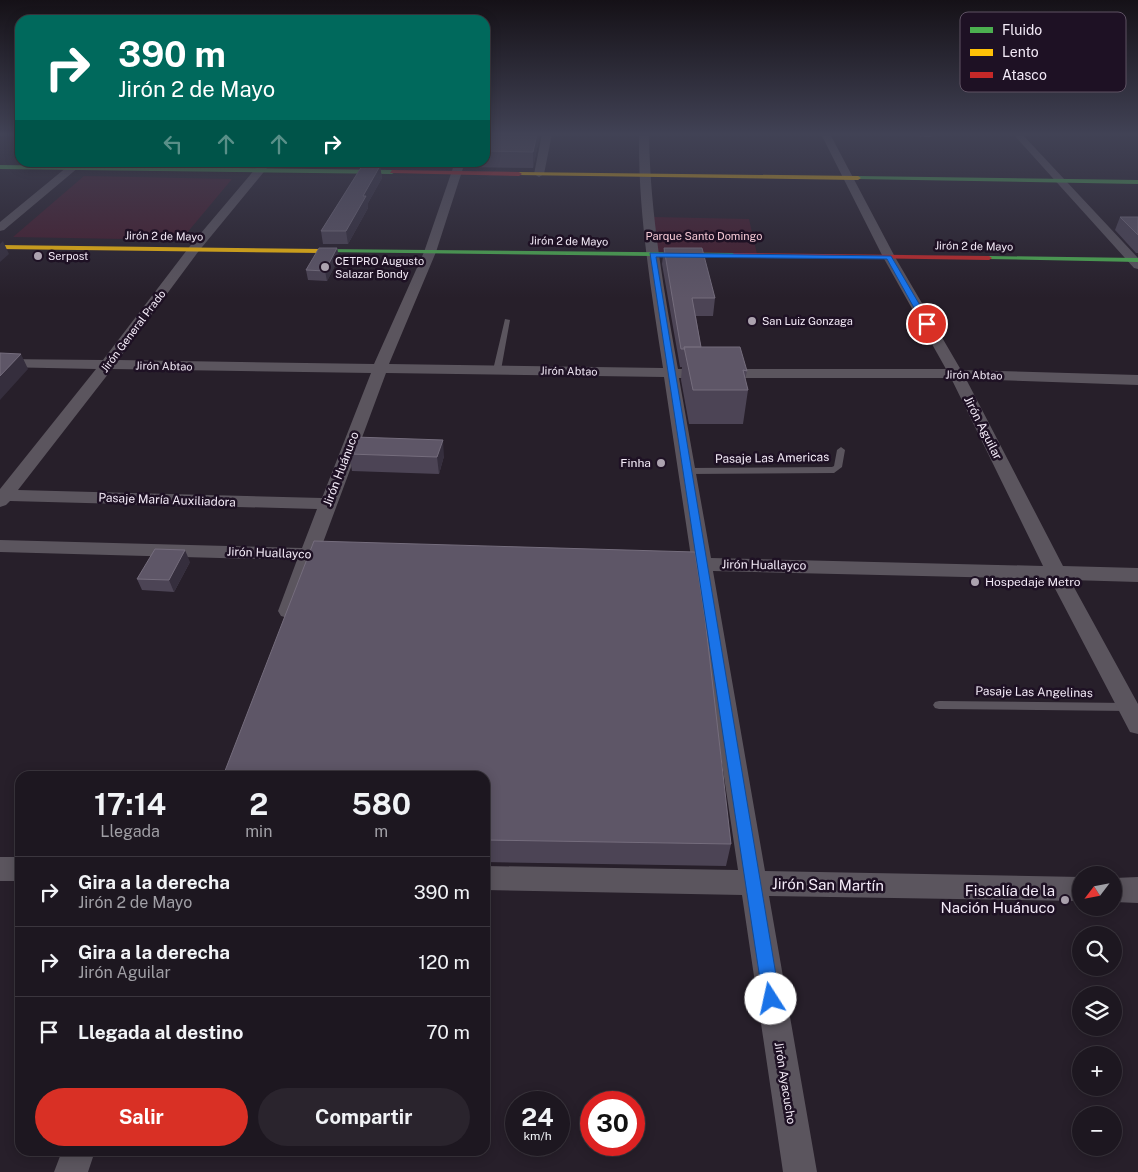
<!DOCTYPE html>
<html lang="es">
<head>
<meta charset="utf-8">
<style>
  body { margin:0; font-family:"Public Sans",sans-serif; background:#2a242d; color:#f1f3f6; height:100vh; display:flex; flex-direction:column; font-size:19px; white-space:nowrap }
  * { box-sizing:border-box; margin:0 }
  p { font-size:16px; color:#a09fa5 }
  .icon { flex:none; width:28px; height:28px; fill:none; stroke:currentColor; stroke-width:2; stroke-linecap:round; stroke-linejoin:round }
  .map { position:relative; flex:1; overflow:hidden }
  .side { position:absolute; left:15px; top:771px; width:475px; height:385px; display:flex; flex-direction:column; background:#1d1720; border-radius:15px; box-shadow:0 2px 12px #0003,0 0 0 1px #3b363e }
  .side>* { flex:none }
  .top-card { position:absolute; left:15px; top:15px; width:475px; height:152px; border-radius:15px; box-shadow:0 2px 12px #0003,0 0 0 1px #3b363e; background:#00695c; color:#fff; overflow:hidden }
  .needle { width:32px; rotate:238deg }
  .buttons { position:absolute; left:1072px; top:866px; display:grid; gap:10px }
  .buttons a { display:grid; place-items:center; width:50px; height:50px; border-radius:50%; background:#1d1720; box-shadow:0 2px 12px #0003,0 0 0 1px #3b363e; font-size:25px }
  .speed { position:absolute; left:505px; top:1091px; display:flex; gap:10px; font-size:25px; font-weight:700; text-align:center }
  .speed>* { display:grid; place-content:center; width:65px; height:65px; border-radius:50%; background:#1d1720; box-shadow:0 2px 12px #0003,0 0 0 1px #3b363e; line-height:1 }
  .speed small { font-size:12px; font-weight:400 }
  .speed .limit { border:8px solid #d22; background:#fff; color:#111 }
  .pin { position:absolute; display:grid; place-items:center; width:42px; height:42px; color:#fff; margin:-21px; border:2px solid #fff; border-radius:50%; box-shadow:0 1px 5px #0007 }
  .me { position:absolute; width:55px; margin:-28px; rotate:350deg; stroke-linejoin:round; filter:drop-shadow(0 0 4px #0008) }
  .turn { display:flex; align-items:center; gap:18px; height:105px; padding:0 20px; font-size:22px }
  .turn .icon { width:65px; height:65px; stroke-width:2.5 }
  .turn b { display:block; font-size:35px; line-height:42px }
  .lanes { display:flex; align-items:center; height:48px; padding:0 20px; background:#0003; justify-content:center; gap:25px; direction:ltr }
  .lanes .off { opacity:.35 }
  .eta { display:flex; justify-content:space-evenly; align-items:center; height:85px; text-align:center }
  .eta b { font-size:30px; font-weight:700; line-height:35px }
  .action { display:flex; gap:10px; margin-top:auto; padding:10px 20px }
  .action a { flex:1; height:58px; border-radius:30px; background:#d93025; color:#fff; font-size:20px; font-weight:700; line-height:58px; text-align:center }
  .action a+a { background:#2a242d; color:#f1f3f6 }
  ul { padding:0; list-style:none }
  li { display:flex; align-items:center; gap:15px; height:70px; padding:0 20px; border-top:1px solid #3b363e }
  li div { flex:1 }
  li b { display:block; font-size:19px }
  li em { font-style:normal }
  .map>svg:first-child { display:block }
  .green { fill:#451b2c }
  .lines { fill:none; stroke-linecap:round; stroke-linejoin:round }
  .lane { fill:#5b555e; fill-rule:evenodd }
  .street { fill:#5b555e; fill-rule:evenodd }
  .fast { fill:#4caf50; fill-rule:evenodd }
  .slow { fill:#ffc107; fill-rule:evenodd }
  .jam { fill:#c62828; fill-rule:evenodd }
  .wall { fill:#4c4455 }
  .shaded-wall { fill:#352e3d }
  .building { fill:#5e5667; stroke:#756d7d }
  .route { fill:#1a73e8; stroke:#114b97 }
  .poi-dot { fill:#aca3af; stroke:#1e1124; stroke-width:2 }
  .labels { text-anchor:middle; stroke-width:5; stroke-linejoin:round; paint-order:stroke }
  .far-street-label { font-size:11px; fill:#f3eaf7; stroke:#1e1124 }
  .far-park-label { font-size:11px; fill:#f4c8d4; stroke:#1e1124 }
  .far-poi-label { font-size:11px; fill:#f3eaf7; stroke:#1e1124; text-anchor:start }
  .street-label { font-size:12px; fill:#f3eaf7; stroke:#1e1124 }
  .poi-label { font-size:12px; fill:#f3eaf7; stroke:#1e1124; text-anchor:end }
  .near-street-label { font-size:15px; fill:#f3eaf7; stroke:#1e1124 }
  .near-poi-label { font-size:15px; fill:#f3eaf7; stroke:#1e1124; text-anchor:end }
  .key { fill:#1e1124; stroke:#5e5263; stroke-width:1 }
  .key-label { font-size:14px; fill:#f3eaf7 }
</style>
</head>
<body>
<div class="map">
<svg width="1138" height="1172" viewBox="0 0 1138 1172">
  <rect width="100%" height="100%" fill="#271f2a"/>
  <path class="green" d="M84,176L232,179L181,240L13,237Z
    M653,217L749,219L757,254L657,253Z"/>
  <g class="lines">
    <path class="lane" d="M882,134H908L933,136L931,137L884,135Z
      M155,162H160L153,171H149Z
      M505,319L510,320L501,370L497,372L493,370Z
      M841,447L845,450L842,467L834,473L688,474L684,471L688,468L832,467L834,466L837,450Z
      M939,701L1128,703L1132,704L1134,707L1132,710L1128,711L939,709L935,708L933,705L935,702Z"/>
    <path class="street" d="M542,134H552L544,174L539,177L534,174Z
      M639,134H649C650,213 664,291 678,369H946L883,257L821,134H830L895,257L961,370L1138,375V385L966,379L1063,566L1138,568V582L1070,580L1138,704V734L1130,732L1050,579L713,571L765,871L1081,877V901L769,896L817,1172H783L742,895L485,890V866L738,870L693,570L662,568L659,563L662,558L669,557H691L664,377L386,373L321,548L342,551L345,555L342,559L317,561L298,611L295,616L288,618L281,616L278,611L297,560L0,552V540L302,548L317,509L10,501L6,505L0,507V489L96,369L0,367V359L103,360L190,246L261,162H272L198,252L118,360L374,364L424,252L455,162H465L436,252L389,364L663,368C651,290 638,213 639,134ZM112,369L371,373L322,498L18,490ZM679,378H951L1043,566L711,558Z
      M1013,134H1022L1138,258V269L1134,268Z
      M73,162H85L4,230L0,231V222Z
      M0,857H20V881H0Z
      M1138,877V903L1114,902V878Z
      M62,1151H95L88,1172H54Z"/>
    <path class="fast" d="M0,165L392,170L395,172L392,174L0,169Z
      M858,176L1138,180V184L856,179V177Z
      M322,249L734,253L737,255L734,257L320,252L319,251Z
      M989,256L1138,258V262L987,259L986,258Z"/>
    <path class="slow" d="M519,172L858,176L861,178L858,180L517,175V173Z
      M0,245L322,249L325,251L322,253L0,249Z"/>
    <path class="jam" d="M392,170L519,172L522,174L519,176L390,173Z
      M734,253L989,256L992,258L989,260L732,256L731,255Z"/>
  </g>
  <path class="wall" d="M485,134H540L533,168L465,167V162H485Z
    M380,166L382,178L368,203V208L348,244H323L321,231Z
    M1120,217H1138V253H1136L1115,230Z
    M337,248L339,258L327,281L308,280L306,270Z
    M664,248L715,298L713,316H696L701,347L747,371L745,380L748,390L743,424H689L681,380L682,367H680L662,264Z
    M349,454L444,456L439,474L352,471Z
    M190,562L174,592L142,590L137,579Z
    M485,776L731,844L726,866L485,862Z"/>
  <path class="shaded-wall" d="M537,134H540L533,168V152Z
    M380,166L382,178L368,203V208L348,244L346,231L363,196Z
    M3,241L9,254L0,262V244Z
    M337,248L339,258L327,281L325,271Z
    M21,354L28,369L0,400V376Z
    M443,440L444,456L439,474L437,457Z
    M185,550L190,562L174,592L169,580Z"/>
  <path class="building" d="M485,134H537L533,152L485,151Z
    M362,166H380L363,196H366L346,231H321Z
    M1120,217H1138V235Z
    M319,248H337L325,271L306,270Z
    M664,248H702L715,298H692L701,347H684L685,349H681Z
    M684,347H740L747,371L743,370L748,390H693Z
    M0,353L21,354L0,376Z
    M355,437L443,440L437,457L349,454Z
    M314,541L695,552L705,618L731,844L485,840V776H223Z
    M155,549L185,550L169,580L137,579Z"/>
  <linearGradient id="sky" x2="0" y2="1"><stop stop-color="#151117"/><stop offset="0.45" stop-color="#414255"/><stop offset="1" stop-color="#414255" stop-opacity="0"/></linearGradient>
  <rect width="1138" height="298" fill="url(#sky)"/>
  <path class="route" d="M650,253L891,256L931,324L927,326L923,324L887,259L656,257L780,999L777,1005L771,1007L765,1005L763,999Z"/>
  <g class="poi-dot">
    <circle cx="38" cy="256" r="5"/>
    <circle cx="325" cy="267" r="5"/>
    <circle cx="752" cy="321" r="5"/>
    <circle cx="661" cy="463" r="5"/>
    <circle cx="975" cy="582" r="5"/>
    <circle cx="1065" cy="900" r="5"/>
  </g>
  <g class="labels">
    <g class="far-street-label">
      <text transform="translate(164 236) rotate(1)" y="4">Jirón 2 de Mayo</text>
      <text transform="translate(569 241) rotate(1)" y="4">Jirón 2 de Mayo</text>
      <text transform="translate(974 246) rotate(1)" y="4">Jirón 2 de Mayo</text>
      <text transform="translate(133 331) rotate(-53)" y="4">Jirón General Prado</text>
      <text transform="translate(164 366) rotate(1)" y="4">Jirón Abtao</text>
      <text transform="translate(569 371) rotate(1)" y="4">Jirón Abtao</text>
      <text transform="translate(974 375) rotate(1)" y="4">Jirón Abtao</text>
    </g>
    <g class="far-park-label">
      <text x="704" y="240">Parque Santo Domingo</text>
    </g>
    <g class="far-poi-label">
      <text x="48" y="260">Serpost</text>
      <text x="335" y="265">CETPRO Augusto<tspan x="335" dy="13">Salazar Bondy</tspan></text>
      <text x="762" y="325">San Luiz Gonzaga</text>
    </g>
    <g class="street-label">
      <text transform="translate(983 428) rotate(63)" y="4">Jirón Aguilar</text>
      <text transform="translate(772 458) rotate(-1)" y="4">Pasaje Las Americas</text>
      <text transform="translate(341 469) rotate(-69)" y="4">Jirón Huánuco</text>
      <text transform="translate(167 500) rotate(2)" y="4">Pasaje María Auxiliadora</text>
      <text transform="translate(269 553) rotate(2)" y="4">Jirón Huallayco</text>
      <text transform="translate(764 565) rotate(1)" y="4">Jirón Huallayco</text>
      <text transform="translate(1034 692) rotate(1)" y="4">Pasaje Las Angelinas</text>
      <text transform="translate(785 1083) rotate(81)" y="4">Jirón Ayacucho</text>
    </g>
    <g class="poi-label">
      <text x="651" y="467">Finha</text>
      <text x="985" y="586" text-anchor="start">Hospedaje Metro</text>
    </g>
    <g class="near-street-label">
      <text transform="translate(828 885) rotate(1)" y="5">Jirón San Martín</text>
    </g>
    <g class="near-poi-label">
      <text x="1055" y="896">Fiscalía de la<tspan x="1055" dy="17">Nación Huánuco</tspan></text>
    </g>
  </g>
  <rect x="960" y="12" width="166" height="80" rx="8" class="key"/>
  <rect x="970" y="27" width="23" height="6" fill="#4caf50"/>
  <rect x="970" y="49" width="23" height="7" fill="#ffc107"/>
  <rect x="970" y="72" width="23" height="6" fill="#c62828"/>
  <g class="key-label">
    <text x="1002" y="35">Fluido</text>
    <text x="1002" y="57">Lento</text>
    <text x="1002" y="80">Atasco</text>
  </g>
</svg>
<div class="buttons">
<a><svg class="needle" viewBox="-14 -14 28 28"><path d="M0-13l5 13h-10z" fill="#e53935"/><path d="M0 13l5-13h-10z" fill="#a09fa5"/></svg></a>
<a><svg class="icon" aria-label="search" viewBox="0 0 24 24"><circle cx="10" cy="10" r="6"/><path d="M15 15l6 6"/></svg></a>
<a><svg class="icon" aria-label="layers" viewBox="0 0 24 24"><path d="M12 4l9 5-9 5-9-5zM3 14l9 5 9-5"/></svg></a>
<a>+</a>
<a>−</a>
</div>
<div class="speed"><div>24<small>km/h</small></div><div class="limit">30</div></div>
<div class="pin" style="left:927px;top:324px;background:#d93025"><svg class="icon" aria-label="arrive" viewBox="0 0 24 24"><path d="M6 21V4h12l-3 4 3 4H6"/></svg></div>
<svg class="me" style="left:771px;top:999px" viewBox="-20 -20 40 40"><circle r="19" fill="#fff"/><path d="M0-13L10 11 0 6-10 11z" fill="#1a73e8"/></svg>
<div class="top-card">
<div class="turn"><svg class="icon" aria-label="right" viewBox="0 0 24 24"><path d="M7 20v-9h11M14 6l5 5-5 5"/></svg><div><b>390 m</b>Jirón 2 de Mayo</div></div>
<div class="lanes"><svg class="icon off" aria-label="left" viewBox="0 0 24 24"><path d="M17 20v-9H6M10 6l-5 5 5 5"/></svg><svg class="icon off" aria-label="ahead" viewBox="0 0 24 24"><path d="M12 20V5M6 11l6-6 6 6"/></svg><svg class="icon off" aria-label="ahead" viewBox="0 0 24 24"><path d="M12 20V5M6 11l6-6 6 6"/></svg><svg class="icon" aria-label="right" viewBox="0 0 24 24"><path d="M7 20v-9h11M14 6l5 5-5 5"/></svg></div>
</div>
<section class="side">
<div class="eta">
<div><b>17:14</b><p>Llegada</p></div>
<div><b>2</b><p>min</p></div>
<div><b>580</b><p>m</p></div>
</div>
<ul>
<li><svg class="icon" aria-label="right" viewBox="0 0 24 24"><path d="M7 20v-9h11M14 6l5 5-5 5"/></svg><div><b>Gira a la derecha</b><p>Jirón 2 de Mayo</p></div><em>390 m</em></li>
<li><svg class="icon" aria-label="right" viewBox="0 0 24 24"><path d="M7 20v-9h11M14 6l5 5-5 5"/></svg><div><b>Gira a la derecha</b><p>Jirón Aguilar</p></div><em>120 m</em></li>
<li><svg class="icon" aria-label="arrive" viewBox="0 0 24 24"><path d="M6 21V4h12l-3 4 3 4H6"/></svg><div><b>Llegada al destino</b></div><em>70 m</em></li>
</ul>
<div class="action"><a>Salir</a><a>Compartir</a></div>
</section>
</div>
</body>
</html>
